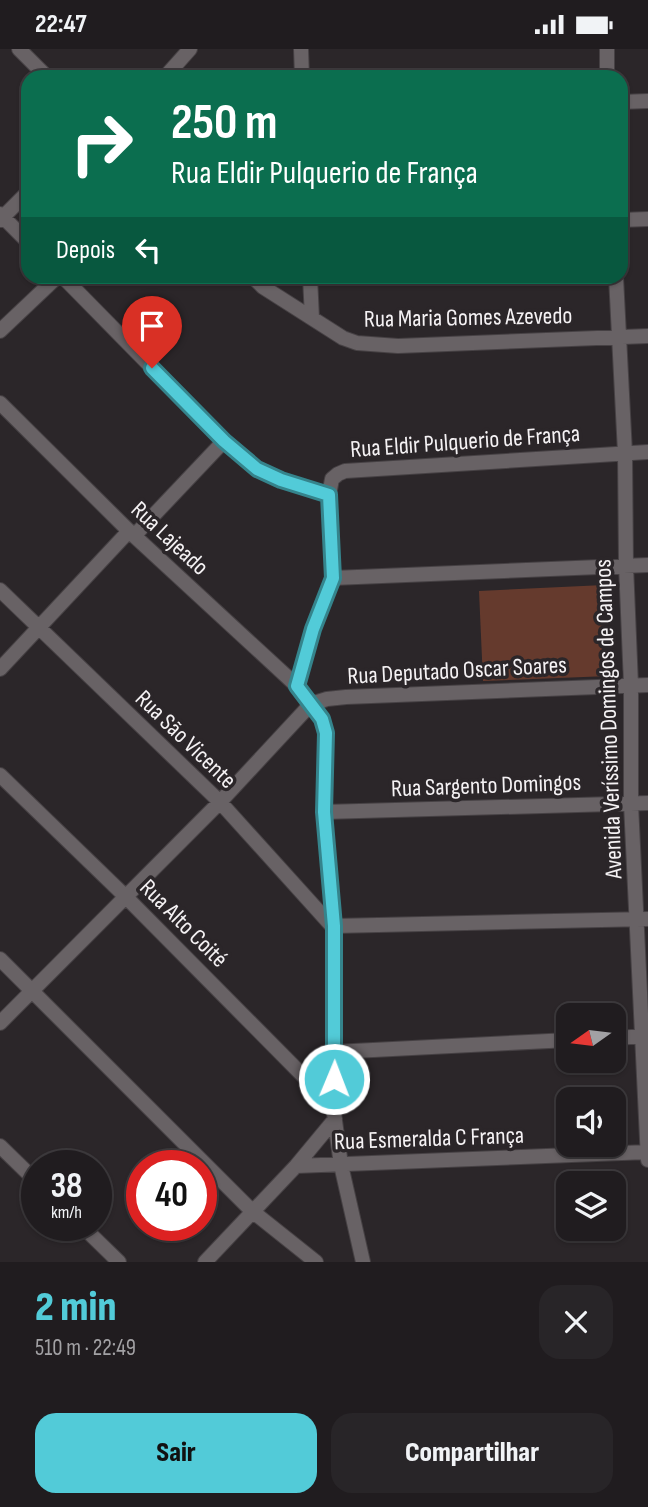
<!DOCTYPE html>
<html lang="pt">
<head>
<meta charset="utf-8">
<style>
  body { margin:0; font-family:"Sofia Sans Condensed",sans-serif; background:#282528; color:#f1f3f6; height:100vh; display:flex; flex-direction:column; font-size:26px; white-space:nowrap }
  * { box-sizing:border-box; margin:0 }
  p { font-size:23px; color:#a2a1a4 }
  .icon { flex:none; width:38px; height:38px; fill:none; stroke:currentColor; stroke-width:2; stroke-linecap:round; stroke-linejoin:round }
  .map { position:relative; height:1213px; overflow:hidden }
  .panel { display:flex; flex-direction:column; background:#201c1f; flex:1 }
  .panel>* { flex:none }
  .top-card { position:absolute; left:21px; top:21px; width:607px; height:214px; border-radius:21px; box-shadow:0 2px 5px #0004,0 0 0 2px #3d3a3d; background:#0b6e4f; color:#fff; overflow:hidden }
  .needle { width:46px; rotate:256deg }
  .tools { position:absolute; left:556px; top:954px; display:grid; gap:14px }
  .tools a { display:grid; place-items:center; width:70px; height:70px; border-radius:14px; background:#201c1f; box-shadow:0 2px 5px #0004,0 0 0 2px #3d3a3d; font-size:35px }
  .speed { position:absolute; left:21px; top:1101px; display:flex; gap:14px; font-size:35px; font-weight:700; text-align:center }
  .speed>* { display:grid; place-content:center; width:91px; height:91px; border-radius:50%; background:#201c1f; box-shadow:0 2px 5px #0004,0 0 0 2px #3d3a3d; line-height:1 }
  .speed small { font-size:18px; font-weight:400 }
  .speed .limit { border:10px solid #d22; background:#fff; color:#111 }
  .pin { position:absolute; display:grid; place-items:center; width:60px; height:60px; color:#fff; margin:-72px -30px; border-radius:50% 50% 50% 0; rotate:-45deg; box-shadow:0 0 7px #0007 }
  .pin .icon { rotate:45deg }
  .me { position:absolute; width:77px; margin:-38px; rotate:1deg; stroke-linejoin:round; filter:drop-shadow(0 0 5px #0008) }
  .turn { display:flex; align-items:center; gap:24px; height:147px; padding:0 35px; font-size:32px }
  .turn .icon { width:91px; height:91px; stroke-width:2.5 }
  .turn b { display:block; font-size:49px; line-height:60px }
  .then { display:flex; align-items:center; height:66px; padding:0 35px; background:#0003; gap:14px; font-size:26px }
  .round { display:grid; place-items:center; flex:none; width:74px; height:74px; border-radius:21px; background:#282528 }
  .summary { display:flex; align-items:center; justify-content:space-between; height:119px; padding:0 35px }
  h1 { font-size:42px; font-weight:800; line-height:52px; color:#52cbd8 }
  .button { display:flex; gap:14px; margin-top:auto; padding:14px 35px }
  .button a { flex:1; height:80px; border-radius:21px; background:#52cbd8; color:#111; font-size:28px; font-weight:800; line-height:80px; text-align:center }
  .button a+a { background:#282528; color:#f1f3f6 }
  .status { display:flex; justify-content:space-between; align-items:center; height:49px; padding:0 35px; background:#201c1f; direction:ltr }
  .status svg { height:19px; fill:currentColor }
  .map>svg:first-child { display:block }
  .green { fill:#653a2d }
  .lines { fill:none; stroke-linecap:round; stroke-linejoin:round }
  .minor-casing { stroke:#464144; stroke-width:16 }
  .minor { stroke:#686265; stroke-width:14 }
  .route-casing { stroke:#35848c; stroke-width:18 }
  .route { stroke:#52cbd8; stroke-width:12 }
  .labels { text-anchor:middle; stroke-width:7; stroke-linejoin:round; paint-order:stroke }
  .street-label { font-size:24px; fill:#f5f2f4; stroke:#2b2629 }
</style>
</head>
<body>
<div class="status"><b>22:47</b><svg viewBox="0 0 49 12"><path d="M0 12V9h3v3zM5 12V6h3v6zM10 12V3h3v9zM15 12V0h3v12zM26 1h20v11H26zM47 4h2v5h-2z"/></svg></div>
<div class="map">
<svg width="648" height="1213" viewBox="0 0 648 1213">
  <rect width="100%" height="100%" fill="#2b2629"/>
  <path class="green" d="M604,536L609,627L483,632L479,542Z"/>
  <g class="lines">
    <defs>
      <path id="minor" d="M19,0L47,28
        M301,0L302,28
        M607,0V28
        M165,28L190,0
        M621,53L648,52
        M0,165L28,193
        M0,171L28,143
        M621,171L648,170
        M63,228L224,392L257,420L281,431L329,446
        M253,228L263,238L343,289L357,294L398,297L648,287
        M310,228L312,269
        M616,228L625,404L626,516L631,636V755L648,1111
        M0,282L57,228
        M0,354L129,482L297,637L322,670L326,684L324,763L334,877L333,1057L341,1116L363,1213
        M134,487L224,392
        M333,529L648,516
        M0,541L220,753L331,876L334,877L648,870
        M0,620L129,482
        M297,637L313,580L333,529L329,446L332,430L338,425L345,422L648,403
        M311,655L327,650L346,648L648,636
        M0,726L126,848L333,1057
        M324,763L648,754
        M0,910L252,1162L316,1213
        M0,974L220,753L311,655
        M614,989L648,987
        M334,1003L569,991
        M0,1097L37,1133
        M296,1117L648,1103
        M81,1176L119,1213
        M205,1213L296,1117L335,1070"/>
    </defs>
    <use href="#minor" class="minor-casing"/>
    <use href="#minor" class="minor"/>
  </g>
  <g class="lines">
    <defs>
      <path id="route" d="M152,319L224,392L257,420L281,431L329,446L333,529L313,580L297,637L322,670L326,684L324,763L334,877V1030"/>
    </defs>
    <use href="#route" class="route-casing"/>
    <use href="#route" class="route"/>
  </g>
  <g class="labels">
    <g class="street-label">
      <text transform="translate(468 268) rotate(-1)" y="8">Rua Maria Gomes Azevedo</text>
      <text transform="translate(465 392) rotate(-4)" y="8">Rua Eldir Pulquerio de França</text>
      <text transform="translate(170 489) rotate(43)" y="8">Rua Lajeado</text>
      <text transform="translate(457 621) rotate(-3)" y="8">Rua Deputado Oscar Soares</text>
      <text transform="translate(608 670) rotate(-92)" y="8">Avenida Veríssimo Domingos de Campos</text>
      <text transform="translate(186 690) rotate(44)" y="8">Rua São Vicente</text>
      <text transform="translate(486 736) rotate(-2)" y="8">Rua Sargento Domingos</text>
      <text transform="translate(184 874) rotate(45)" y="8">Rua Alto Coité</text>
      <text transform="translate(429 1089) rotate(-2)" y="8">Rua Esmeralda C França</text>
    </g>
  </g>
</svg>
<div class="tools">
<a><svg class="needle" viewBox="-14 -14 28 28"><path d="M0-13l5 13h-10z" fill="#e53935"/><path d="M0 13l5-13h-10z" fill="#a2a1a4"/></svg></a>
<a><svg class="icon" aria-label="sound" viewBox="0 0 24 24"><path d="M4 9h4l5-4v14l-5-4H4zM17 9q2 3 0 6"/></svg></a>
<a><svg class="icon" aria-label="layers" viewBox="0 0 24 24"><path d="M12 4l9 5-9 5-9-5zM3 14l9 5 9-5"/></svg></a>
</div>
<div class="speed"><div>38<small>km/h</small></div><div class="limit">40</div></div>
<div class="pin" style="left:152px;top:319px;background:#d93025"><svg class="icon" aria-label="arrive" viewBox="0 0 24 24"><path d="M6 21V4h12l-3 4 3 4H6"/></svg></div>
<svg class="me" style="left:334px;top:1030px" viewBox="-20 -20 40 40"><circle r="17" fill="#52cbd8" stroke="#fff" stroke-width="3"/><path d="M0-11L8 9 0 5-8 9z" fill="#fff"/></svg>
<div class="top-card">
<div class="turn"><svg class="icon" aria-label="right" viewBox="0 0 24 24"><path d="M7 20v-9h11M14 6l5 5-5 5"/></svg><div><b>250 m</b>Rua Eldir Pulquerio de França</div></div>
<div class="then">Depois<svg class="icon" aria-label="left" viewBox="0 0 24 24"><path d="M17 20v-9H6M10 6l-5 5 5 5"/></svg></div>
</div>
</div>
<section class="panel">
<div class="summary"><div><h1>2 min</h1><p>510 m · 22:49</p></div><a class="round"><svg class="icon" aria-label="close" viewBox="0 0 24 24"><path d="M6 6l12 12M18 6L6 18"/></svg></a></div>
<div class="button"><a>Sair</a><a>Compartilhar</a></div>
</section>
</body>
</html>
